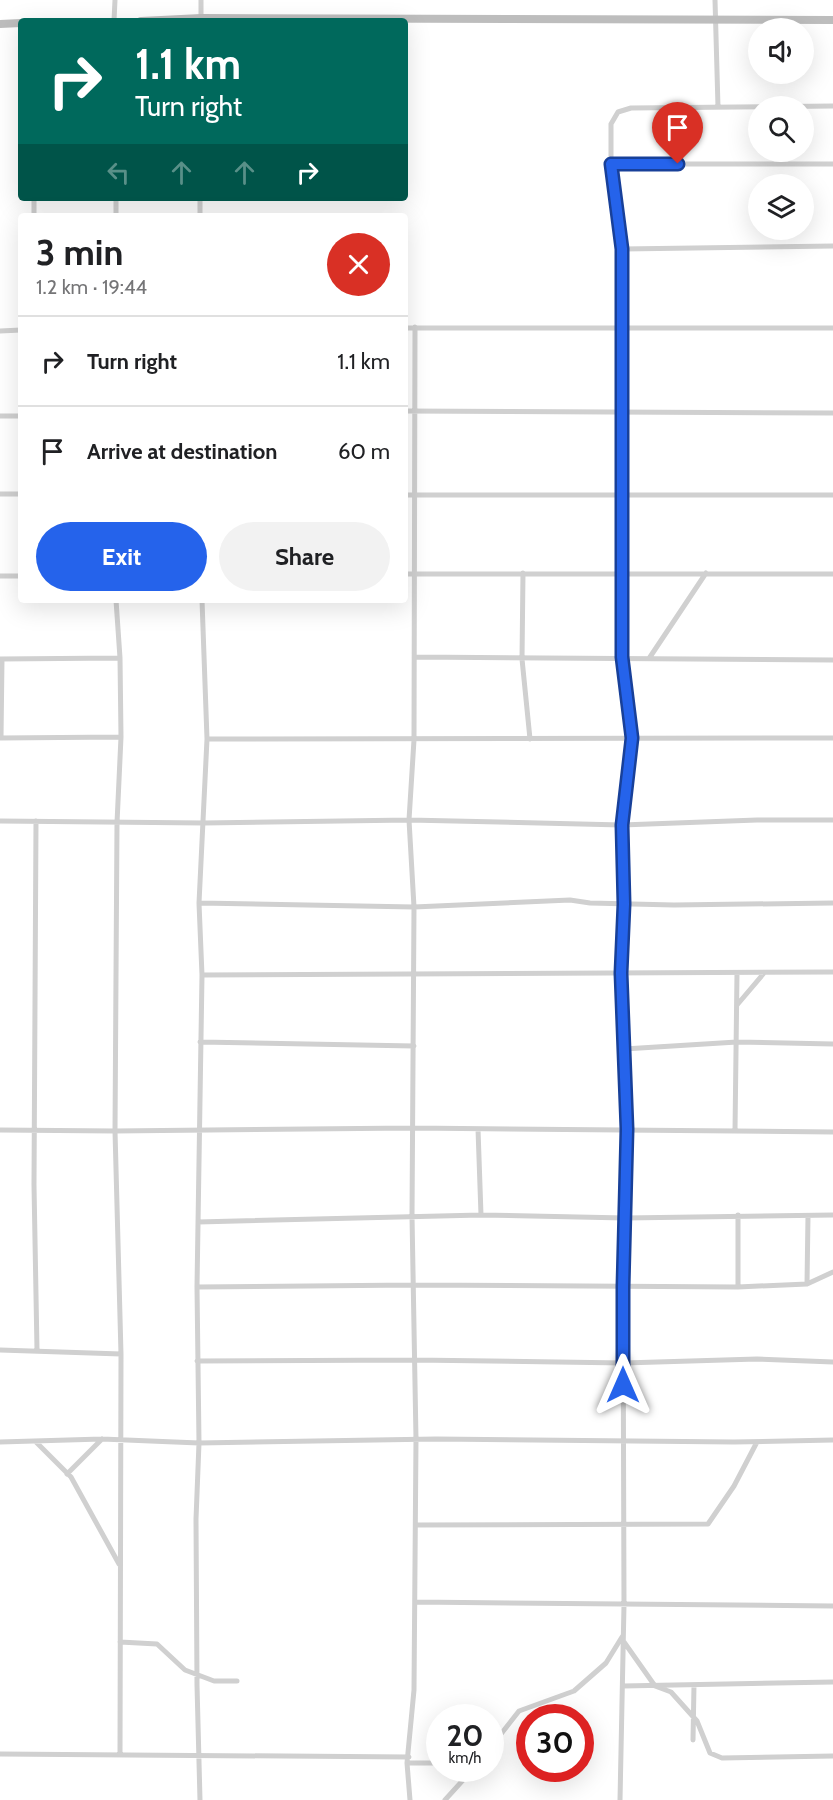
<!DOCTYPE html>
<html lang="en">
<head>
<meta charset="utf-8">
<style>
  body { margin:0; font-family:Cabin,sans-serif; background:#f2f2f2; color:#202124; height:100vh; display:flex; flex-direction:column; font-size:22px; white-space:nowrap }
  * { box-sizing:border-box; margin:0 }
  p { font-size:20px; color:#757577 }
  .icon { flex:none; width:33px; height:33px; fill:none; stroke:currentColor; stroke-width:2; stroke-linecap:round; stroke-linejoin:round }
  .map { position:relative; flex:1; overflow:hidden }
  .drawer { position:absolute; left:18px; top:213px; width:390px; height:390px; display:flex; flex-direction:column; background:#fff; border-radius:6px; box-shadow:0 6px 24px #0002 }
  .drawer>* { flex:none }
  .banner { position:absolute; left:18px; top:18px; width:390px; height:183px; border-radius:6px; box-shadow:0 6px 24px #0002; background:#00695c; color:#fff; overflow:hidden }
  .fabs { position:absolute; left:748px; top:18px; display:grid; gap:12px }
  .fabs a { display:grid; place-items:center; width:66px; height:66px; border-radius:50%; background:#fff; box-shadow:0 6px 24px #0002; font-size:30px }
  .speed { position:absolute; left:426px; top:1704px; display:flex; gap:12px; font-size:30px; font-weight:700; text-align:center }
  .speed>* { display:grid; place-content:center; width:78px; height:78px; border-radius:50%; background:#fff; box-shadow:0 6px 24px #0002; line-height:1 }
  .speed small { font-size:15px; font-weight:400 }
  .speed .limit { border:9px solid #d22; background:#fff; color:#111 }
  .pin { position:absolute; display:grid; place-items:center; width:51px; height:51px; color:#fff; margin:-62px -26px; border-radius:50% 50% 50% 0; rotate:-45deg; box-shadow:0 0 6px #0007 }
  .pin .icon { rotate:45deg }
  .me { position:absolute; width:66px; margin:-33px; rotate:0deg; stroke-linejoin:round; filter:drop-shadow(0 0 4px #0008) }
  .turn { display:flex; align-items:center; gap:21px; height:126px; padding:0 18px; font-size:27px }
  .turn .icon { width:78px; height:78px; stroke-width:2.5 }
  .turn b { display:block; font-size:42px; line-height:51px }
  .lanes { display:flex; align-items:center; height:57px; padding:0 18px; background:#0003; justify-content:center; gap:30px; direction:ltr }
  .lanes .off { opacity:.35 }
  .round { display:grid; place-items:center; flex:none; width:63px; height:63px; border-radius:32px; background:#f2f2f2 }
  .summary { display:flex; align-items:center; justify-content:space-between; height:102px; padding:0 18px }
  h1 { font-size:36px; font-weight:700; line-height:45px }
  .cta { display:flex; gap:12px; margin-top:auto; padding:12px 18px }
  .cta a { flex:1; height:69px; border-radius:36px; background:#2563eb; color:#fff; font-size:24px; font-weight:700; line-height:69px; text-align:center }
  .cta a+a { background:#f2f2f2; color:#202124 }
  ul { padding:0; list-style:none }
  li { display:flex; align-items:center; gap:18px; height:90px; padding:0 18px; border-top:2px solid #e0e0e0 }
  li div { flex:1 }
  li b { display:block; font-size:22px }
  li em { font-style:normal }
  .map>svg:first-child { display:block }
  .lines { fill:none; stroke-linecap:round; stroke-linejoin:round }
  .street { stroke:#d0d0d0; stroke-width:5 }
  .secondary { stroke:#bdbdbd; stroke-width:8 }
  .route-casing { stroke:#184099; stroke-width:15 }
  .route { stroke:#2563eb; stroke-width:10 }
</style>
</head>
<body>
<div class="map">
<svg width="833" height="1800" viewBox="0 0 833 1800">
  <rect width="100%" height="100%" fill="#fff"/>
  <g class="lines">
    <path class="street" d="M715,0L718,107
      M201,19V0
      M114,21L115,0
      M611,164H833
      M34,198V216
      M116,198V216
      M200,216V198
      M623,249L833,246
      M405,328H833
      M0,331L21,330
      M405,411L833,413
      M0,416H21
      M0,494H21
      M405,495H833
      M523,573L522,659L530,739
      M405,574H833
      M0,576H21
      M116,600L120,658L121,737L117,823L115,1131L121,1354L120,1755
      M414,657L833,660
      M650,657L706,573
      M0,659L120,658
      M0,738L121,737
      M1,738L2,659
      M207,739L833,738
      M0,821L204,823L409,820L622,825L757,820H833
      M36,821L34,1185L37,1350
      M199,903L414,907L570,900L590,903L674,905L833,903
      M202,975L833,972
      M737,1005L764,973
      M200,1042L414,1046
      M624,1049L737,1042L833,1044
      M478,1129L481,1215
      M0,1130L115,1131L412,1128L833,1132
      M735,1131L737,973
      M198,1222L481,1215L625,1218L833,1215
      M807,1284L808,1216
      M197,1287L413,1285L738,1287L807,1284L833,1272
      M738,1287V1215
      M0,1350L121,1354
      M197,1361L414,1360L624,1363L757,1359L833,1362
      M0,1442L102,1439L199,1443L436,1439L734,1442L833,1440
      M36,1442L71,1477L119,1564
      M67,1474L102,1439
      M416,1525L708,1524L734,1486L757,1442
      M415,1602L833,1606
      M120,1642L157,1644L185,1670L214,1681H237
      M624,1642L655,1686L671,1692L697,1721L710,1753L722,1758L833,1756
      M623,1686L833,1682
      M693,1740L694,1685
      M490,1748L519,1711L574,1691L606,1663L622,1637
      M0,1754L409,1757
      M407,1763H440
      M200,1800L197,1685L196,1519L199,1443L197,1287L202,975L199,903L207,739L202,600
      M410,1800L407,1763L414,1690L416,1439L412,1216L414,907L409,820L414,740L415,327
      M445,1800L474,1768
      M620,1800L624,1605L623,1287L627,1129L621,973L624,904L622,825L632,738L622,657L623,249L611,164V124L618,112L631,108L833,106"/>
    <path class="secondary" d="M141,21L201,18L833,20
      M0,24L21,23"/>
  </g>
  <g class="lines">
    <defs>
      <path id="route" d="M623,1385V1287L627,1129L621,973L624,904L622,825L632,738L622,657V249L611,164H678"/>
    </defs>
    <use href="#route" class="route-casing"/>
    <use href="#route" class="route"/>
  </g>
</svg>
<div class="fabs">
<a><svg class="icon" aria-label="sound" viewBox="0 0 24 24"><path d="M4 9h4l5-4v14l-5-4H4zM17 9q2 3 0 6"/></svg></a>
<a><svg class="icon" aria-label="search" viewBox="0 0 24 24"><circle cx="10" cy="10" r="6"/><path d="M15 15l6 6"/></svg></a>
<a><svg class="icon" aria-label="layers" viewBox="0 0 24 24"><path d="M12 4l9 5-9 5-9-5zM3 14l9 5 9-5"/></svg></a>
</div>
<div class="speed"><div>20<small>km/h</small></div><div class="limit">30</div></div>
<div class="pin" style="left:678px;top:164px;background:#d93025"><svg class="icon" aria-label="arrive" viewBox="0 0 24 24"><path d="M6 21V4h12l-3 4 3 4H6"/></svg></div>
<svg class="me" style="left:623px;top:1385px" viewBox="-20 -20 40 40"><path d="M0-17L14 15 0 8-14 15z" fill="#2563eb" stroke="#fff" stroke-width="4"/></svg>
<div class="banner">
<div class="turn"><svg class="icon" aria-label="right" viewBox="0 0 24 24"><path d="M7 20v-9h11M14 6l5 5-5 5"/></svg><div><b>1.1 km</b>Turn right</div></div>
<div class="lanes"><svg class="icon off" aria-label="left" viewBox="0 0 24 24"><path d="M17 20v-9H6M10 6l-5 5 5 5"/></svg><svg class="icon off" aria-label="ahead" viewBox="0 0 24 24"><path d="M12 20V5M6 11l6-6 6 6"/></svg><svg class="icon off" aria-label="ahead" viewBox="0 0 24 24"><path d="M12 20V5M6 11l6-6 6 6"/></svg><svg class="icon" aria-label="right" viewBox="0 0 24 24"><path d="M7 20v-9h11M14 6l5 5-5 5"/></svg></div>
</div>
<section class="drawer">
<div class="summary"><div><h1>3 min</h1><p>1.2 km · 19:44</p></div><a class="round" style="background:#d93025;color:#fff"><svg class="icon" aria-label="close" viewBox="0 0 24 24"><path d="M6 6l12 12M18 6L6 18"/></svg></a></div>
<ul>
<li><svg class="icon" aria-label="right" viewBox="0 0 24 24"><path d="M7 20v-9h11M14 6l5 5-5 5"/></svg><div><b>Turn right</b></div><em>1.1 km</em></li>
<li><svg class="icon" aria-label="arrive" viewBox="0 0 24 24"><path d="M6 21V4h12l-3 4 3 4H6"/></svg><div><b>Arrive at destination</b></div><em>60 m</em></li>
</ul>
<div class="cta"><a>Exit</a><a>Share</a></div>
</section>
</div>
</body>
</html>
